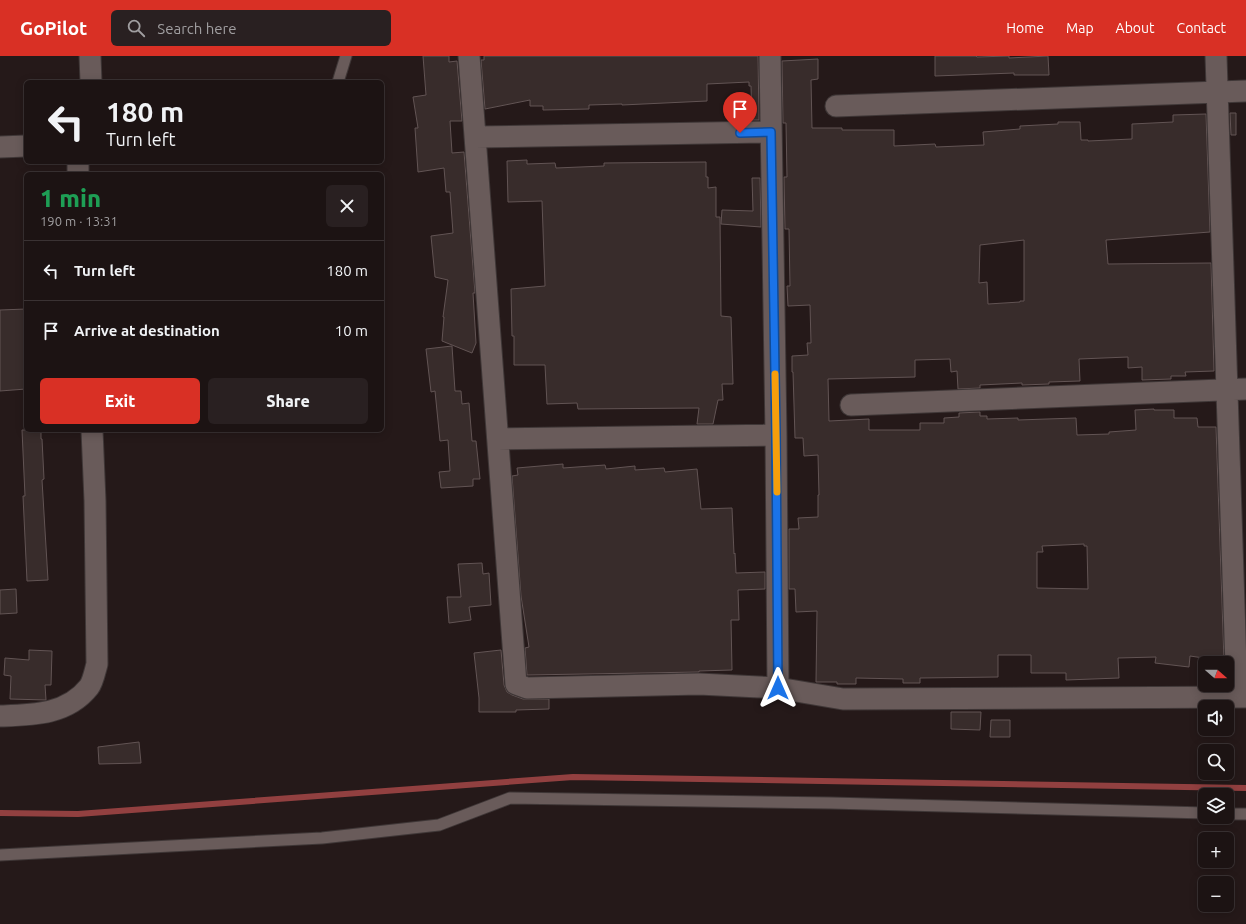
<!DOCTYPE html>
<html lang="en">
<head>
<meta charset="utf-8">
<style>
  body { margin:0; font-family:Ubuntu,sans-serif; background:#292021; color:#f1f3f6; height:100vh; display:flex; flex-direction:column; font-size:15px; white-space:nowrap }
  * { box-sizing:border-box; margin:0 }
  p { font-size:13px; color:#a09ea0 }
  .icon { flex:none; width:22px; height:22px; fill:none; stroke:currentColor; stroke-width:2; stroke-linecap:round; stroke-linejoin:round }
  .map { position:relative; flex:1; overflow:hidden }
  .side { position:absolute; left:24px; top:116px; width:360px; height:260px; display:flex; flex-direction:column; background:#1c1313; border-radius:6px; box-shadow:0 2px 10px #0003,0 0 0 1px #3a3233 }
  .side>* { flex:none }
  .guide { position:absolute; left:24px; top:24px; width:360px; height:84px; border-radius:6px; box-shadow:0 2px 10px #0003,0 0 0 1px #3a3233; background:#1c1313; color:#f1f3f6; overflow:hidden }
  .needle { width:26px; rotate:110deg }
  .fabs { position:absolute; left:1198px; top:600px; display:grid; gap:8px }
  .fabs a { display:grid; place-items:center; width:36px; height:36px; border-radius:6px; background:#1c1313; box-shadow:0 2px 10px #0003,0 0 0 1px #3a3233; font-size:20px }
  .pin { position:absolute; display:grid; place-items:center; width:34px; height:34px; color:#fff; margin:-41px -17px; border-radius:50% 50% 50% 0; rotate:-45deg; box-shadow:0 0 4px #0007 }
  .pin .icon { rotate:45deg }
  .me { position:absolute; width:44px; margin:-22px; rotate:0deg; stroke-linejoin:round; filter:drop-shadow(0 0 3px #0008) }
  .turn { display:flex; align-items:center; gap:14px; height:84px; padding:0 16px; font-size:18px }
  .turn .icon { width:52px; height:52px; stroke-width:2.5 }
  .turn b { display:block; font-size:28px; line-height:34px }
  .round { display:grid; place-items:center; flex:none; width:42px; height:42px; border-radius:6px; background:#292021 }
  .head { display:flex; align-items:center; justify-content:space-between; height:68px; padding:0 16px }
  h1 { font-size:24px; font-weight:800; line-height:30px; color:#1e9e55 }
  .action { display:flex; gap:8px; margin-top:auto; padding:8px 16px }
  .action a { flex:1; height:46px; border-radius:6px; background:#d93025; color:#fff; font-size:16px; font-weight:800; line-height:46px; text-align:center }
  .action a+a { background:#292021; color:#f1f3f6 }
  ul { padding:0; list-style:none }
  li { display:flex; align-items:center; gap:12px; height:60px; padding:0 16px; border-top:1px solid #3a3233 }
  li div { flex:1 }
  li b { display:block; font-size:15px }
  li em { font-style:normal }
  header { display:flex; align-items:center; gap:24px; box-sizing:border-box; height:56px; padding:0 20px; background:#d93025; color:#fff }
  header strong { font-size:19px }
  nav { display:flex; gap:22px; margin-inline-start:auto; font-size:14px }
  .search { width:280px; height:36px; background:#292021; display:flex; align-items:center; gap:10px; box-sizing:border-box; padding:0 14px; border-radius:6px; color:#a09ea0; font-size:15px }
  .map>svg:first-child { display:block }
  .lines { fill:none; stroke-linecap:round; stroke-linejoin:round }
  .stream { stroke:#924040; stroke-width:6 }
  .building { fill:#382c2b; stroke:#625454; fill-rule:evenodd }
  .lane-casing { stroke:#3f3737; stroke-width:13 }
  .street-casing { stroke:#3f3737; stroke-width:23 }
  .lane { stroke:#695b5a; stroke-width:11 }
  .street { stroke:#695b5a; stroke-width:21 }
  .route-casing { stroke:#114b97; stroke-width:10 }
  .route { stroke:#1a73e8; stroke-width:7 }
  .slow { stroke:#f59e0b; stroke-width:7 }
</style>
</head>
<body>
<header>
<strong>GoPilot</strong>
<div class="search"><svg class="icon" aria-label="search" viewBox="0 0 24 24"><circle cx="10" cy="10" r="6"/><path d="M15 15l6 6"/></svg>Search here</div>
<nav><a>Home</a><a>Map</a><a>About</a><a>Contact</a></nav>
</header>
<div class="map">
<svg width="1246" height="868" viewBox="0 0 1246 868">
  <rect width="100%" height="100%" fill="#251919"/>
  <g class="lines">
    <path class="stream" d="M0,757L78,758L573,721L1246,732"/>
  </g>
  <path class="building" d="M423,0H449V6L457,5L462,65H450L452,97L464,96L475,237H473L476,287L472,297L442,285L444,261H443L448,224L435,221L431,180L453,177L450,136H446L444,112L418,116L415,72H418L413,41L426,39Z
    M484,0H758L759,64H752L751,30H749V26L707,28V45L622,49V48L589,49V53L543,54V50H530V44L485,53L481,4H484Z
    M935,0H976L977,1L1009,0V2L1048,0L1049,19H1014V17L935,20Z
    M818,3V23L811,24L812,72H842V74H894V90L935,88L936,91L984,89L983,76L1020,73V70L1058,68V66H1080L1081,84H1088V85L1132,83V68L1173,66V59L1206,58L1210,176L1106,184L1108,208L1211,207L1214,315L1185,316L1186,320H1171V323L1142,324V311L1128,312V301L1079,303L1080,325L1049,326V328L1022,329V327L980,329V332L958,333L957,315L951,316L950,303L915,304V321L828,323L829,365L869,363V374H920V367H944V362L959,361V357L980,356V360H987V363L1018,362V364L1076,362L1077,379L1109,378V376L1136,374L1135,354L1154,353V354H1174V362H1197L1198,371H1216L1224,605L1190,600L1189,611L1155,607L1156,601L1118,602L1119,622L1066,624V617H1031V599H998V621L920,622V627H903V623L856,622V628H837V626H816L817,555L796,556L795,533H789V473H799L798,462L818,461V439H819L818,399L804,400L803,382H795L793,316H792V300L808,299L807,287H811L810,249L788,250L787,230H790L789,173H785L784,121H787L786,67H783L782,5ZM1024,184V245H1020V246L988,248L987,226L979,227L980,189ZM1084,488V490H1087L1088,533L1037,532V496H1043L1042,490Z
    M1230,57H1236V79H1231Z
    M527,104V108L555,107L556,112L604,110V107L706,106V121H708V132L716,131V161H720L721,260L731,261L733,328H722L723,344H718L713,368H697L699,352L578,353L577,347L547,348L545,309H514V280H512L511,233L545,230L542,145L508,146L507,105Z
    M752,122H760L761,171L721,168L722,154L753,155Z
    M26,253V333L0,335V254Z
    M452,290L455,335H461L462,348L469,347L472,385H476L480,423H473V430L441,432L439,416L450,415L448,384L440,385L435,335L431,336L426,293Z
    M22,374H41V383H42L44,423L42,424L48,524L27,525L23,440H25Z
    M563,408V412L605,409L606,413L635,410V414L664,412L665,416L697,413L701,453L732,452L734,498L735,497L736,517L765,516V533L738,534L739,564H731L732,614L699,615V616L527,619L525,592L529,591L521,540L512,420L518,419L517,412Z
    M482,507L483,518L489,517L491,549L469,551L471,564L449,567L447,541H461L458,508Z
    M16,533L17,557L0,558V534Z
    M29,594L52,595L51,629H45L46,644L10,643L11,620L4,619L5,602L29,604Z
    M501,594L504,629L507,636L512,639L523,643H549V653L516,654V656H479V642L474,597Z
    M951,656H981L980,674L951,673Z
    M991,664H1010V681H990Z
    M139,686L141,707L99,708L98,691Z"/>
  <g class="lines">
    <defs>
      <path id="lane" d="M338,26L346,0
        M1227,758H1246
        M0,799L322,782L439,769L510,742L831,747L1205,757"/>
      <path id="street" d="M90,0L91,26
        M469,0L516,628L527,632L699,628L778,632L843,643L1246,641
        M770,0L776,379L778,632
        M1216,0L1237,641
        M836,50L1246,35
        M475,81L771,76
        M0,91L26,90
        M78,106V118
        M851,349L1246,333
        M498,383L776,379
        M0,660C32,659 67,659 89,631C93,626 95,615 97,608L95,445L92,374"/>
    </defs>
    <use href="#lane" class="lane-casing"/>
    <use href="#street" class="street-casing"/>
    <use href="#lane" class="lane"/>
    <use href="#street" class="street"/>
  </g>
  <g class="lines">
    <defs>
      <path id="route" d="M740,77L771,76L776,379L778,632"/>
    </defs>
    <use href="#route" class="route-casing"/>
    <use href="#route" class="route"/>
    <path class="slow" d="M775,318L777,436"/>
  </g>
</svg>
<div class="fabs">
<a><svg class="needle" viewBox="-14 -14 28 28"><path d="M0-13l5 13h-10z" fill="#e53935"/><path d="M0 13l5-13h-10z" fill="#a09ea0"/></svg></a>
<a><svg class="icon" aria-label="sound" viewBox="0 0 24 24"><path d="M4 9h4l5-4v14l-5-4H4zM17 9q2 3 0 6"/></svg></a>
<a><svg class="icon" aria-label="search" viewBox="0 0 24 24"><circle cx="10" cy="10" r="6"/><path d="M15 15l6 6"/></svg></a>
<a><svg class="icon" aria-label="layers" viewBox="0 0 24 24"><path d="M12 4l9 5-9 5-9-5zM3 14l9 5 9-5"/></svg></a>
<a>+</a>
<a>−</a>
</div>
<div class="pin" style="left:740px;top:77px;background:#d93025"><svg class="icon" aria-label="arrive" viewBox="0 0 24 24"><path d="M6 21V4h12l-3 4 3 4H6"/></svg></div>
<svg class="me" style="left:778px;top:632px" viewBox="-20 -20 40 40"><path d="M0-17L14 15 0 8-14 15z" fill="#1a73e8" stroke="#fff" stroke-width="4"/></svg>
<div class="guide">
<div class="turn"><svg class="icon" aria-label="left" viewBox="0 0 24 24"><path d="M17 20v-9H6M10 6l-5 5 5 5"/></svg><div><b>180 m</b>Turn left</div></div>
</div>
<section class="side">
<div class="head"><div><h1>1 min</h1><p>190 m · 13:31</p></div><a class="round"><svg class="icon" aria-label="close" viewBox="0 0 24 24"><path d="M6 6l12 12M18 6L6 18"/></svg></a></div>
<ul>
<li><svg class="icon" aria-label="left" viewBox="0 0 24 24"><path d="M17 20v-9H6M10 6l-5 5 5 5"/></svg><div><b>Turn left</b></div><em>180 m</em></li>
<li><svg class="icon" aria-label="arrive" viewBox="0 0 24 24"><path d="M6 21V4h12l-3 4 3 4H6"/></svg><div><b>Arrive at destination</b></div><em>10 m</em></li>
</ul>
<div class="action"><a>Exit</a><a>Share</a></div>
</section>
</div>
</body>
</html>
